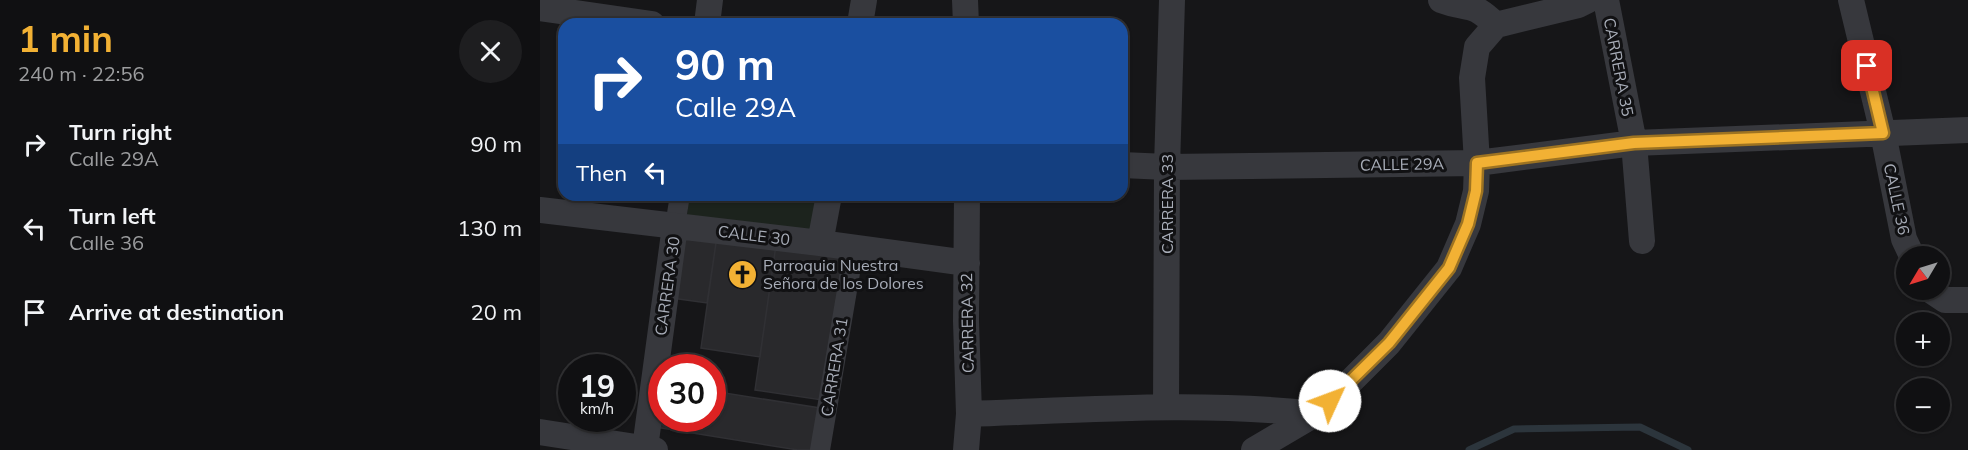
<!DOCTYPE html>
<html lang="en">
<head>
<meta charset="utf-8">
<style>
  body { margin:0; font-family:Mulish,sans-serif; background:#1e1e20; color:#f1f3f6; height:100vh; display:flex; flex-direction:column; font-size:22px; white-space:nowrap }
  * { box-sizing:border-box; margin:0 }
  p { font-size:20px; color:#9c9d9f }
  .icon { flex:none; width:33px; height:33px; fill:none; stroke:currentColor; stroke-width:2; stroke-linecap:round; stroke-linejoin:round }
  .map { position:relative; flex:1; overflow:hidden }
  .side { display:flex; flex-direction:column; background:#101012; width:540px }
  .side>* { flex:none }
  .hud { position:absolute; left:18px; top:18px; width:570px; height:183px; border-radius:18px; box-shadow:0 2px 4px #0004,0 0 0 2px #303032; background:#1a4fa0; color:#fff; overflow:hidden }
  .needle { width:39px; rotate:232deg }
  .tools { position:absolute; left:1356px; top:246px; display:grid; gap:12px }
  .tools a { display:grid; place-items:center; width:54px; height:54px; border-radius:50%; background:#101012; box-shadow:0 2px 4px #0004,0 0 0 2px #303032; font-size:30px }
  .speed { position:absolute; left:18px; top:354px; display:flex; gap:12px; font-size:30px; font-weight:700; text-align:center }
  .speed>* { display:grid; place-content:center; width:78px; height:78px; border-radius:50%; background:#101012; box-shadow:0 2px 4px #0004,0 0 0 2px #303032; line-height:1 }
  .speed small { font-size:15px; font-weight:400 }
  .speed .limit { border:9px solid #d22; background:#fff; color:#111 }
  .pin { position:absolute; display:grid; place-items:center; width:51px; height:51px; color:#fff; margin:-26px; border-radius:12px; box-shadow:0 3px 9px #0006 }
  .me { position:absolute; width:66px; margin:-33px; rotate:47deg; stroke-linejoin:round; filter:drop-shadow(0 0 4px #0008) }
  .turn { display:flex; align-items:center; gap:21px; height:126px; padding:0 18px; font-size:27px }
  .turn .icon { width:78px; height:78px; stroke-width:2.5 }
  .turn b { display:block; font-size:42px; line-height:51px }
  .then { display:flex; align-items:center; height:57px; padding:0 18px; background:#0003; gap:12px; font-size:22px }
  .round { display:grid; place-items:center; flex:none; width:63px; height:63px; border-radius:32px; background:#1e1e20 }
  .head { display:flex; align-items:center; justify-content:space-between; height:102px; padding:0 18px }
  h1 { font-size:36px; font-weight:700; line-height:45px; color:#f2b134 }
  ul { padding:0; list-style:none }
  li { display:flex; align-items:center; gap:18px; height:84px; padding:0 18px }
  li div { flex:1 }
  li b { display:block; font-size:22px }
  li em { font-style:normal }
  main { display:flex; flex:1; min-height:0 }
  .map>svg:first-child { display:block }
  .green { fill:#1c231d }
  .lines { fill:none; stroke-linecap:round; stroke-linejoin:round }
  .stream { stroke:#2c353c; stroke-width:7 }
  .building { fill:#29292c; stroke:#303034; stroke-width:1.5 }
  .pedestrian { stroke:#37383d; stroke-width:20 }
  .minor { stroke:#37383d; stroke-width:26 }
  .route-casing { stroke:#9d7322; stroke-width:15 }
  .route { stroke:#f2b134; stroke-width:10 }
  .labels { text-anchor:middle; stroke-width:6; stroke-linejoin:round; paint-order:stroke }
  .street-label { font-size:16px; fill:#a8adb8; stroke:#111113 }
  .poi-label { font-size:16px; fill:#a8adb8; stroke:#111113; text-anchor:start }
</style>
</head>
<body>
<main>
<section class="side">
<div class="head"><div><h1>1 min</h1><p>240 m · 22:56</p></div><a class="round"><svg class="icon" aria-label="close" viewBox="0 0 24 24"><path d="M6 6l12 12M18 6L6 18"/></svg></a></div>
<ul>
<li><svg class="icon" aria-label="right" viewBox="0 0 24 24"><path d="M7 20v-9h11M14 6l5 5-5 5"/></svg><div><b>Turn right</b><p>Calle 29A</p></div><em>90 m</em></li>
<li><svg class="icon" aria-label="left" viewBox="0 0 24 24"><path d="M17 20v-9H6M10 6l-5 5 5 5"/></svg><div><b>Turn left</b><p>Calle 36</p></div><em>130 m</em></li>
<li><svg class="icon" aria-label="arrive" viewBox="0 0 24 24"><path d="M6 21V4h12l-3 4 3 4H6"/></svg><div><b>Arrive at destination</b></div><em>20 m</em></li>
</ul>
</section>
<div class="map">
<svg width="1428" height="450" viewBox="0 0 1428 450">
  <rect width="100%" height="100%" fill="#161618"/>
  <path class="green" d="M149,195H276L270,233L147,216Z"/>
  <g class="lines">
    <path class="stream" d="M929,450L974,429L1100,427L1148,450"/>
  </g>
  <path class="building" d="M142,231L177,236L167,303L132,298Z
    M177,236L236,245L220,357L161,348Z
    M236,245L303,255L282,400L215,390Z
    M172,391L280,408L274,450H258L115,427L122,418H172Z"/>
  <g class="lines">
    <path class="pedestrian" d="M135,226L140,195
      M280,450L314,249"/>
    <path class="minor" d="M425,0L426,24
      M901,0C930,11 930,0 956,25
      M1066,0L1094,143L1102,241
      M1311,0L1343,133L1364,239L1372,256
      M0,8L112,24
      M167,24L170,0
      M320,24L324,0
      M956,25L1038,5L1048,0
      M582,165L627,167L937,163L1094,143L1428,130
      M0,210L280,243L427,263
      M280,243L289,195
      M1390,290L1405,300H1428
      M626,407L627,167L632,0
      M429,414C543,410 662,401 775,414
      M0,432L115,450
      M105,448L135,226
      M426,450L429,414L426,321L427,195
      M714,450L775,414L804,388L849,343L909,268L928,224L936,191L937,163L932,78L937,47L956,25"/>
  </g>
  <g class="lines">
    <defs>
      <path id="route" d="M790,401L849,343L909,268L928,224L936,191L937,163L1094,143L1343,133L1327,66"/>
    </defs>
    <use href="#route" class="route-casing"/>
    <use href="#route" class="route"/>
  </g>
  <defs>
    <symbol id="church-disc" viewBox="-11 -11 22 22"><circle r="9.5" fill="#f2b134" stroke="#111113"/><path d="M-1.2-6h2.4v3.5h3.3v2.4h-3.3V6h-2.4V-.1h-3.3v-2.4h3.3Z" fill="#111"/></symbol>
  </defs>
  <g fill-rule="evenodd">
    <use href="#church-disc" x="186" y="258" width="33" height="33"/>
  </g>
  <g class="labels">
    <g class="street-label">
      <text transform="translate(1079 67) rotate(79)" y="6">CARRERA 35</text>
      <text transform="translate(862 164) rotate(-1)" y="6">CALLE 29A</text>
      <text transform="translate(1357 199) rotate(78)" y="6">CALLE 36</text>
      <text transform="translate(627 204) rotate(-90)" y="6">CARRERA 33</text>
      <text transform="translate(214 235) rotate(7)" y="6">CALLE 30</text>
      <text transform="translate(127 286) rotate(-82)" y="6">CARRERA 30</text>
      <text transform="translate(427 323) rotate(-91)" y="6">CARRERA 32</text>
      <text transform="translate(294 367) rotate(-81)" y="6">CARRERA 31</text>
    </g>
    <g class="poi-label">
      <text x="223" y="271">Parroquia Nuestra<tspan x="223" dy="18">Señora de los Dolores</tspan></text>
    </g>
  </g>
</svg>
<div class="tools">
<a><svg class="needle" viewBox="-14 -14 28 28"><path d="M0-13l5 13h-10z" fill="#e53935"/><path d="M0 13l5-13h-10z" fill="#9c9d9f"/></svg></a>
<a>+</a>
<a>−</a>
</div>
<div class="speed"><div>19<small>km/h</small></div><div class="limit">30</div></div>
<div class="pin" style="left:1327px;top:66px;background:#d93025"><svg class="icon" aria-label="arrive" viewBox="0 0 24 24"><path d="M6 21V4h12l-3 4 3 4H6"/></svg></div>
<svg class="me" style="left:790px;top:401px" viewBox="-20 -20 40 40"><circle r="19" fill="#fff"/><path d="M0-13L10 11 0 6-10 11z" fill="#f2b134"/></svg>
<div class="hud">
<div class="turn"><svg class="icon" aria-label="right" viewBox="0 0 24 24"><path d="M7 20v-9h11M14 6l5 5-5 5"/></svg><div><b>90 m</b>Calle 29A</div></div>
<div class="then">Then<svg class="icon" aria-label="left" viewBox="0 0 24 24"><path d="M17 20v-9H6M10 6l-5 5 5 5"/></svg></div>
</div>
</div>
</main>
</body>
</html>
